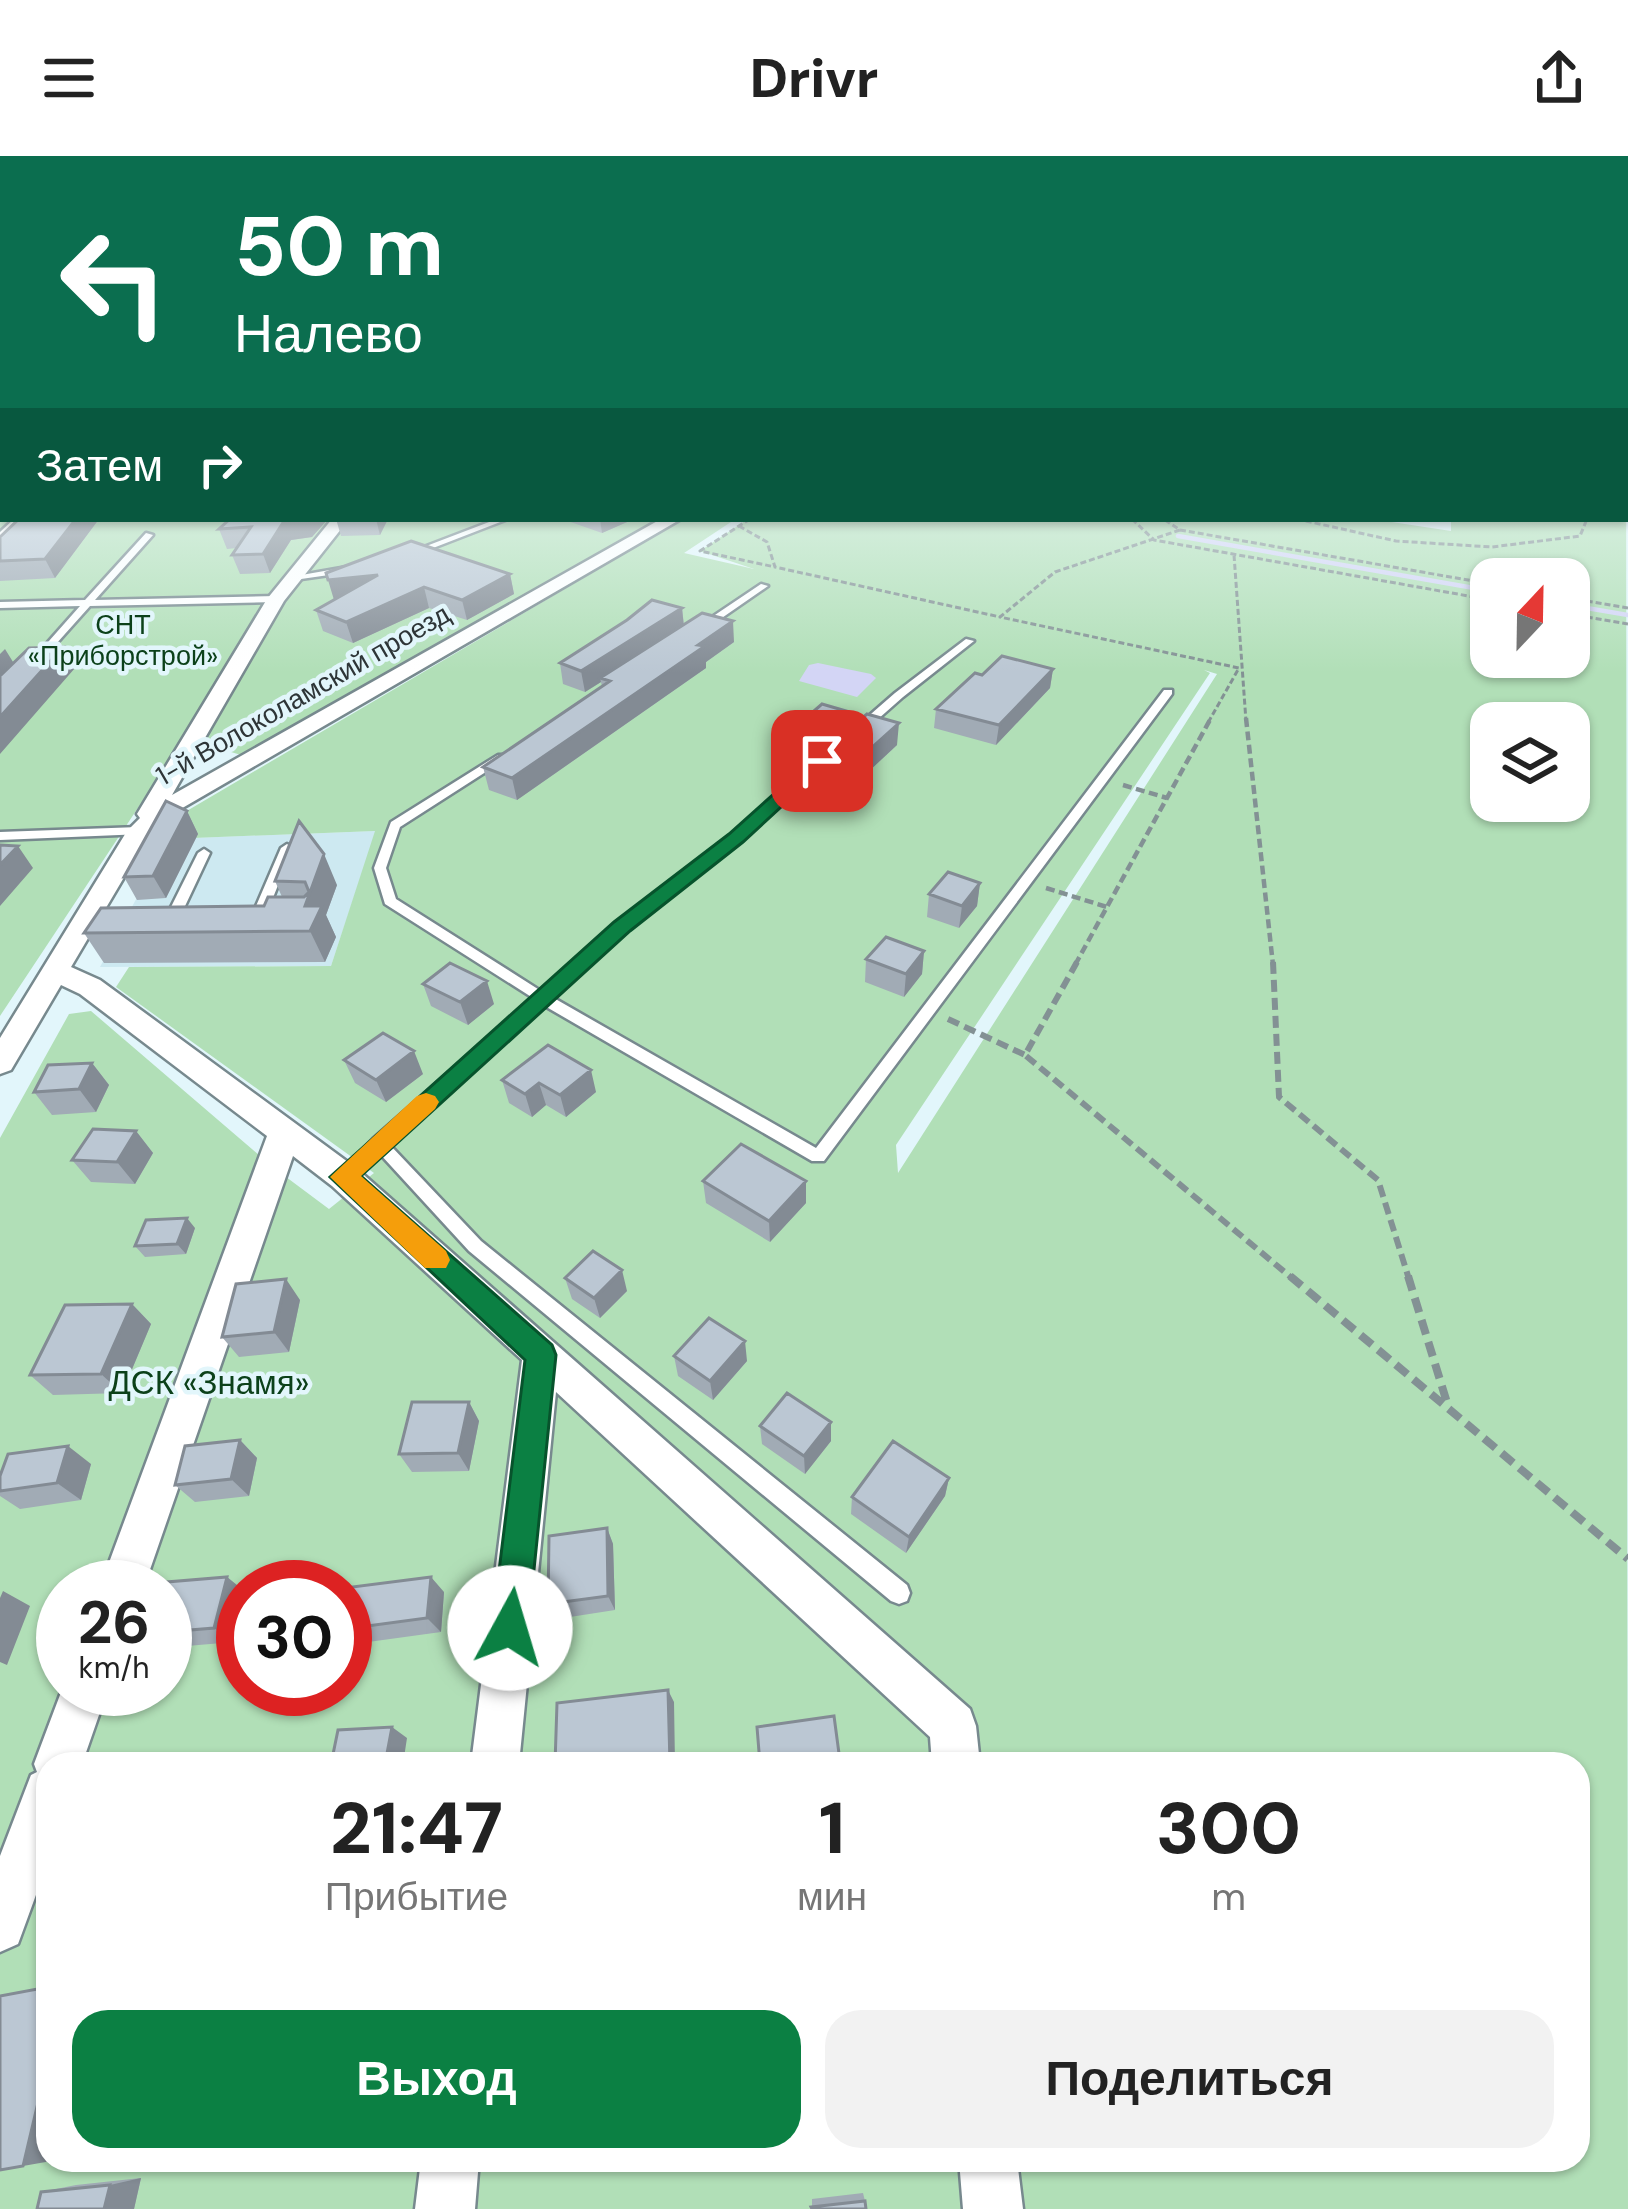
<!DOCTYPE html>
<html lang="ru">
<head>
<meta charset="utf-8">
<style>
  body { margin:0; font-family:"DM Sans",sans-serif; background:#f2f2f2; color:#222; height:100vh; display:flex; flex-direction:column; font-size:45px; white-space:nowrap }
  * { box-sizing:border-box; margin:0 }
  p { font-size:39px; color:#767676 }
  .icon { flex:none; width:66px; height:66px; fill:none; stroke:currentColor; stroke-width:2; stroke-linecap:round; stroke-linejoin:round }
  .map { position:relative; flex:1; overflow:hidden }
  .sheet { position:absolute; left:36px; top:1596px; width:1554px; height:420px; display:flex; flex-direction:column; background:#fff; border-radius:36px; box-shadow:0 3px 9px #0004 }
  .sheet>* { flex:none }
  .hud { position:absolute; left:0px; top:0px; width:1629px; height:366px; box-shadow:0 3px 9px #0004; background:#0b6e4f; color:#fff; overflow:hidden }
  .needle { width:78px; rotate:22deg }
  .tools { position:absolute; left:1470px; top:402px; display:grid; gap:24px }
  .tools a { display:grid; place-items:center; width:120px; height:120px; border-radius:24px; background:#fff; box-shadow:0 3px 9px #0004; font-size:60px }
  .speed { position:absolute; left:36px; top:1404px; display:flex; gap:24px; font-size:60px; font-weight:700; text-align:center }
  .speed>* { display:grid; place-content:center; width:156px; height:156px; border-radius:50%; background:#fff; box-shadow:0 3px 9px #0004; line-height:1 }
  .speed small { font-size:30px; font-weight:400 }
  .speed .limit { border:18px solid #d22; background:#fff; color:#111 }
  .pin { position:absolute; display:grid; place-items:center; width:102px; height:102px; color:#fff; margin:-51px; border-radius:24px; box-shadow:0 6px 18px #0006 }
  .me { position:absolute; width:132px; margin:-66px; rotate:6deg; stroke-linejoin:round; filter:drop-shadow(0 0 9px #0008) }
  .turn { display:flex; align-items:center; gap:42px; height:252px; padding:0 36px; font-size:54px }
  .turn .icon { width:156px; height:156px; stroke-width:2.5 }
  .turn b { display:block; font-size:84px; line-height:102px }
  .then { display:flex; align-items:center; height:114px; padding:0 36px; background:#0003; gap:24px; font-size:45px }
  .eta { display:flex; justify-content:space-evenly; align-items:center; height:204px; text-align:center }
  .eta b { font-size:72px; font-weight:800; line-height:84px }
  .button { display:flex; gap:24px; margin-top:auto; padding:24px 36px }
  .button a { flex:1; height:138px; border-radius:36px; background:#0b8043; color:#fff; font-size:48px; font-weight:800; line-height:138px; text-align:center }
  .button a+a { background:#f2f2f2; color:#222 }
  header { display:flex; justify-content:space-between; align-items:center; height:156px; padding:0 36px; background:#fff; font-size:54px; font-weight:800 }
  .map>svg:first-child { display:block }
  .built { fill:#cde9f1 }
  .green { fill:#b1dfb7; fill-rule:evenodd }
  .water { fill:#d3d5f5 }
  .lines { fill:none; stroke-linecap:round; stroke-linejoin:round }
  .stream { stroke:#d3d5f5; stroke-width:4.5 }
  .lane-casing { stroke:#77898e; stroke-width:5 }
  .street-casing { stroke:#77898e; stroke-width:5 }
  .path-far3 { stroke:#839194; stroke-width:3; stroke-dasharray:6 3; stroke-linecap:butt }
  .path-far2 { stroke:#839194; stroke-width:4.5; stroke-dasharray:9 4.5; stroke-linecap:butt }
  .path-far1 { stroke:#839194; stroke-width:6; stroke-dasharray:12 6; stroke-linecap:butt }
  .path { stroke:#839194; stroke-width:8; stroke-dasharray:15 8; stroke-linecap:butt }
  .lane { fill:#fff; fill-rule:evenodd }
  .street { fill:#fff; fill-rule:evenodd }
  .wall { fill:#a1abb5 }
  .shaded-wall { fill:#838b94 }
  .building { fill:#bbc7d3; stroke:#838b94; stroke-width:3 }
  .route { fill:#0b8043; stroke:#07532c; stroke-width:3 }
  .slow { fill:#f59e0b }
  .labels { text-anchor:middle; stroke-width:9; stroke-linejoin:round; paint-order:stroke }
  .far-park-label { font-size:27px; fill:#0c411a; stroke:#e2f6fb }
  .far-street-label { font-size:27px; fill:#2e3537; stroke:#e2f6fb }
  .park-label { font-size:33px; fill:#0c411a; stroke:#e2f6fb }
</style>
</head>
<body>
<header><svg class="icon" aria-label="menu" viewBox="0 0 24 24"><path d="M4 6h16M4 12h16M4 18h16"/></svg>Drivr<svg class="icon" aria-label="share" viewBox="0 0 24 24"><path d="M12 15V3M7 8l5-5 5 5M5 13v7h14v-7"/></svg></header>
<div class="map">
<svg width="1628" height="2053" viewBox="0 0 1628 2053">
  <rect width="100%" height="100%" fill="#e2f6fb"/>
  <path class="built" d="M376,675L331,810L100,811L168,683Z"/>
  <path class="green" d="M1626,230L1628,2053H0V982L69,858L91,855L274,1012L329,1053L374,1017L116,831L129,811L331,810L375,675L168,683L185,656L684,363L731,366L684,397L754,413L700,395L748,363H1372L1451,375V363H1626ZM1491,423H1569V501H1491ZM1204,514L1217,518L898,1017L896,989L1210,517ZM1491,567H1569V645H1491ZM63,1431H165V1533H63ZM243,1431H345V1533H243ZM48,1608H1578V2004H48Z
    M0,283L3,363H660L241,599L221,593L175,596L0,860Z"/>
  <path class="water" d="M818,507L871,518L876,522L857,541L799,525L809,509Z"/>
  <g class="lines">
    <path class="stream" d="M1178,380L1491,435
      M1569,449L1628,459"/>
    <defs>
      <path id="lane" d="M0,263H3V267H0Z
        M14,363H23L0,382V376Z
        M497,363H508L415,399L408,397Z
        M146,377L153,379L95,444L276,440L281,443L276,446L90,450L39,507H33V503L80,450L0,452V446L85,444Z
        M347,411L350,412V416L294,424L290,421Z
        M761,428L768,430L703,475H697V471Z
        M966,483L974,485L903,541L740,685L627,773L552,841L816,992L1164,534H1172V538L824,1005H812L543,849L390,989L481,1085L907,1429L910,1437L907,1445L899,1448L891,1445L469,1095L380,998L350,1025H338L336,1021L373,983L533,842L385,748L374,712L391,666L498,599H506V603L400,671L386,712L396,743L541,835L617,767L732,679L895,537Z
        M139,671L143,672V678L0,684V676Z
        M287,688L293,692L264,764L257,768L252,767L250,764L281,692Z
        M204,693L210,697L178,765L176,768H166L164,765L198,697Z"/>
      <path id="street" d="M332,363H349L284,445L172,639L661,363H681L172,658L149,679L71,811L100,824L356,1012L970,1553L976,1570L980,1608H932L930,1581L556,1236L519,1608H471L522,1204L332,1030L293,1000L144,1431H100L267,980L80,838L61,829L11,914L0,918V882L127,675L140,662L137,658L267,443Z
        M63,1531L108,1533L82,1608H48V1706L18,1788L0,1796V1700L31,1619L37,1616L34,1608Z
        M421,2004H479L475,2053H415Z
        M959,2004H1017L1023,2053H963Z"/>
    </defs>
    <use href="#lane" class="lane-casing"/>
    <use href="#street" class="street-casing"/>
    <path class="path-far3" d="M750,363L700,395L775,411
      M1132,363L1154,384L1491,444
      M1297,363L1396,385L1492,391L1580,380L1587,363
      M1165,364L1180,374L1491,428
      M739,370L767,386L775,411L1000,461
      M1180,374L1055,416L1000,461L1239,512L1209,565
      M1234,399L1246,565
      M1569,442L1628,452
      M1569,458L1628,468"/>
    <path class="path-far2" d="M1246,562L1273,809
      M1123,629L1167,642
      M1046,732L1107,751
      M1075,809L1211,562"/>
    <path class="path-far1" d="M1077,806L1025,899L1293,1123
      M1273,806L1279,941L1378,1024L1409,1123
      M948,863L1025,899"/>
    <path class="path" d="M1290,1120L1628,1403
      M1408,1120L1448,1250"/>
    <use href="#lane" class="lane"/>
    <use href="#street" class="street"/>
  </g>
  <path class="wall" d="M99,363L55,422L0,425V381Z
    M230,363H328L312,381L291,384L270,417L240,418L232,399L237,392L227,393L219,373Z
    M336,363H388L380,379L341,380Z
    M562,363H634L602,377Z
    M510,418L514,438L467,464L429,452L353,487L323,475L316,454L334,444Z
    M682,452L684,469L734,486L706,506V512L517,644L489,634L483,611L602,531L601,526L585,536L563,528L560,507Z
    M1053,513L1050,532L996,589L934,572L936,553L982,519Z
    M792,574H846L816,600L792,593Z
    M836,584L897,589L868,616L836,606Z
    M187,655L198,678L166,742L137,744L124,721Z
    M275,725L337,729L326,759L336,781L325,806L104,807L84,777L264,750L282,741Z
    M980,727L977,750L959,772L927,761L929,738Z
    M924,795L922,818L904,841L865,826L866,803Z
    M423,828L494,848L468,869L431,850Z
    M548,889L596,936L566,961L546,949L532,961L509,947L502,924Z
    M344,904L423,918L386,946L355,927Z
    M92,907L109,929L96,956L52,959L34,936Z
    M136,975L153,997L135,1028L91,1026L72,1004Z
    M703,1025L806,1047L770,1086L706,1047Z
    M195,1072L186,1098L145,1101L135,1090Z
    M565,1122L627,1135L600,1162L572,1143Z
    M300,1144L289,1196L239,1201L222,1181Z
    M132,1148L151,1168L122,1237L53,1239L30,1219Z
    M674,1200L747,1205L713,1244L678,1220Z
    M469,1246L479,1265L469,1315L412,1316L399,1298Z
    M831,1266V1285L805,1318L762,1288L760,1270Z
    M240,1284L257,1302L249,1340L195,1346L175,1329Z
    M91,1308L81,1344L20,1353L0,1340V1320Z
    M949,1322L945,1340L906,1397L851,1358L852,1341Z
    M607,1372L613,1388L615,1454L557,1463L548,1448Z
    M227,1421L243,1434V1451L234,1486L175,1491L165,1485V1434Z
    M444,1436L441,1476L361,1487L345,1473Z
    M141,2022L134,2053H37L41,2036L76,2029Z
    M863,2037L865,2045L812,2053V2043Z"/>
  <path class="shaded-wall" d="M3,308V335L0,338V311Z
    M76,363H99L55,422L45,403Z
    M296,363H328L312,381L291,384L270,417L263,398L284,365Z
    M376,363H388L380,379Z
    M600,363H634L602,377Z
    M510,418L514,438L467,464L462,444Z
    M378,419L334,444L328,424Z
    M424,431L429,452L353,487L346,466Z
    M682,452L684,472L600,522L601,526L585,536L581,515Z
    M733,465L734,486L706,506V512L517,644L512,622Z
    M63,491L75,512L0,598V561Z
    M5,493L18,514L0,533V498Z
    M1053,513L1050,532L996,589L999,569Z
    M846,555V574L816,600V581Z
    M899,567L897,589L868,616L869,594Z
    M187,655L198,678L166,742L153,720Z
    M18,690L33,712L0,750V709Z
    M324,698L337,729L326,759L336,781L325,806L310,775L305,750Z
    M980,727L977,750L959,772L962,750Z
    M924,795L922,818L904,841L906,818Z
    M487,825L494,848L468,869L460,846Z
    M414,895L423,918L386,946L376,924Z
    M92,907L109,929L96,956L79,933Z
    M591,914L596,936L566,961L560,939Z
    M539,927L546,949L532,961L525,938Z
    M136,975L153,997L135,1028L117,1006Z
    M806,1025V1047L770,1086L769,1065Z
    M187,1062L195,1072L186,1098L177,1088Z
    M622,1114L627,1135L600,1162L594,1142Z
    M286,1123L300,1144L289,1196L274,1176Z
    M132,1148L151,1168L122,1237L101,1218Z
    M745,1185L747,1205L713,1244L710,1225Z
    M469,1246L479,1265L469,1315L458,1297Z
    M831,1266V1285L805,1318L804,1300Z
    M240,1284L257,1302L249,1340L231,1323Z
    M68,1290L91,1308L81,1344L57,1327Z
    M949,1322L945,1340L906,1397L909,1381Z
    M607,1372L613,1388L615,1454L608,1440Z
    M227,1421L243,1434V1451L234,1486L214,1472Z
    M431,1421L444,1436L441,1476L427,1462Z
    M3,1435L30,1450L7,1509L0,1506V1442Z
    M668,1534L674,1546L675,1608H670Z
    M392,1571L407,1582L403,1608H385Z
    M48,1904V2004H57L23,2010Z
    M141,2022L134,2053H104L110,2029Z"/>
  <path class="building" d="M0,230H3V261L0,255Z
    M3,268V308L0,311V269Z
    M19,363H76L45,403L0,405V381Z
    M230,363H296L284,365L263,398L232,399L251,371L219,373Z
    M411,385L510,418L462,444L424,431L346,466L316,454L378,419L328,424L326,417Z
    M652,444L682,452L581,515L560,507L627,464Z
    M702,457L733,465L698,489L705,490L512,622L483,611L610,525L600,522Z
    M63,491L0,561V520L29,492Z
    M1002,500L1053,513L999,569L936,553L975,517L982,519Z
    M822,548L846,555L816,581L792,574Z
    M867,558L899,567L869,594L836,584Z
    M166,645L187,655L153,720L124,721Z
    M299,665L324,698L305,750H322L310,775L84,777L101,752L264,750L268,741H304L309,736L305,726L275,725Z
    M0,689L18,690L0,709Z
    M948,716L980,727L962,750L929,738Z
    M886,781L924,795L906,818L866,803Z
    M450,807L487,825L460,846L423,828Z
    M383,877L414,895L376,924L344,904Z
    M548,889L591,914L560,939L539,927L525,938L502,924Z
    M92,907L79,933L34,936L48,909Z
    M93,973L136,975L117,1006L72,1004Z
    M741,988L806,1025L769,1065L703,1025Z
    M187,1062L177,1088L135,1090L146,1064Z
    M593,1095L622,1114L594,1142L565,1122Z
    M286,1123L274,1176L222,1181L236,1128Z
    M132,1148L101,1218L30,1219L65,1149Z
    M709,1162L745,1185L710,1225L674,1200Z
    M787,1237L831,1266L804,1300L760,1270Z
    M412,1246H469L458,1297L399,1298Z
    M240,1284L231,1323L175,1329L185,1290Z
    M893,1285L949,1322L909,1381L852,1341Z
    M68,1290L57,1327L0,1335V1320L8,1298Z
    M607,1372L608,1440L548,1448L549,1380Z
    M227,1421L214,1472L165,1476V1434L167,1426Z
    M431,1421L427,1462L345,1473L352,1431Z
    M668,1534L670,1608H555L557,1547Z
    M834,1560L840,1605L820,1608H760L757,1571Z
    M392,1571L385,1608H331L338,1574Z
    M48,1831V1904L23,2010L0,2014V1840Z
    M110,2029L104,2053H37L41,2036Z
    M865,2045L866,2053H812L811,2051Z"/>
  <linearGradient id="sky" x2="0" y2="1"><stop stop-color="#9fc1ed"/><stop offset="0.44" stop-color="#f2fbfd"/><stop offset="1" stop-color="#f2fbfd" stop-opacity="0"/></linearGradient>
  <rect width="1628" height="517" fill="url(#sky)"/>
  <path class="route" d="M815,601L831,605L743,686L630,775L361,1020L552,1189L556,1199L528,1472L523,1484L510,1490L497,1484L492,1472L525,1204L330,1021L614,766L729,678Z"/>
  <path class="slow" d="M426,937L435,940L439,946L435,953L361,1020L446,1095L450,1104L446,1112H425L330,1021L417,940Z"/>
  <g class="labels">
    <g class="far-park-label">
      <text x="123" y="478">СНТ<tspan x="123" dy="31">«Приборстрой»</tspan></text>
    </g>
    <g class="far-street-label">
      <text transform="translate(303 539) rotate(-30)" y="9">1-й Волоколамский проезд</text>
    </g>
    <g class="park-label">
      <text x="209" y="1238">ДСК «Знамя»</text>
    </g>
  </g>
</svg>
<div class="tools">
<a><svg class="needle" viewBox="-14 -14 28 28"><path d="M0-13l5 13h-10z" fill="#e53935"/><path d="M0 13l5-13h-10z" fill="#767676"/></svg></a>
<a><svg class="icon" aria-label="layers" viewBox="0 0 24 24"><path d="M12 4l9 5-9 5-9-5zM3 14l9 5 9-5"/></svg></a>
</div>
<div class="speed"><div>26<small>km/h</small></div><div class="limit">30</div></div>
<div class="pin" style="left:822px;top:605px;background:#d93025"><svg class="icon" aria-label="arrive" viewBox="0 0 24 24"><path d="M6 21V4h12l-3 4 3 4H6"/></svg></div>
<svg class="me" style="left:510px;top:1472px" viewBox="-20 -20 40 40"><circle r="19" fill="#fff"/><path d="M0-13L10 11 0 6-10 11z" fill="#0b8043"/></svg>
<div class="hud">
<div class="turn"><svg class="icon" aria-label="left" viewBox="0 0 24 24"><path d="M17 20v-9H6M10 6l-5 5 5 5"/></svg><div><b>50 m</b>Налево</div></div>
<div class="then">Затем<svg class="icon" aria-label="right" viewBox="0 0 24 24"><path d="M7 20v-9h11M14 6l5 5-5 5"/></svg></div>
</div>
<section class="sheet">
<div class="eta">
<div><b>21:47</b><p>Прибытие</p></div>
<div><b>1</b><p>мин</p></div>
<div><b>300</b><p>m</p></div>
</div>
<div class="button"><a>Выход</a><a>Поделиться</a></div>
</section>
</div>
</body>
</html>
